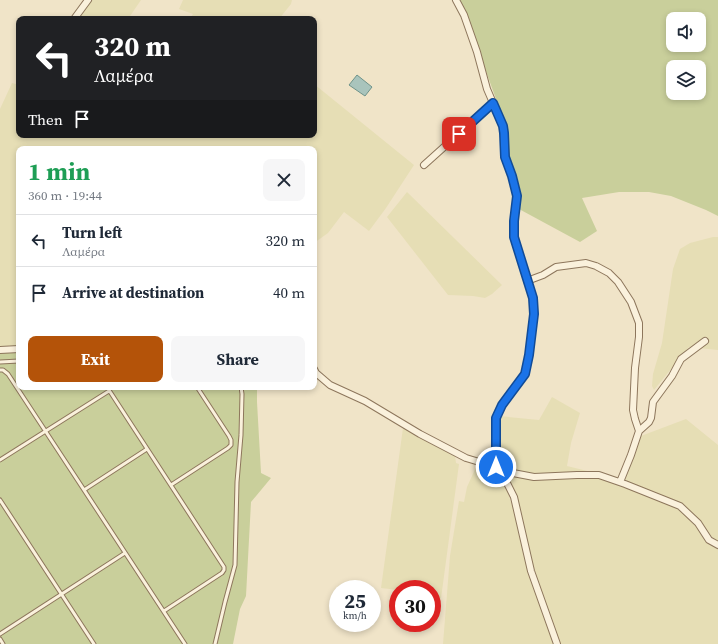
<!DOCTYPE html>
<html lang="en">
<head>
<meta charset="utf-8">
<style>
  body { margin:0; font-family:"Source Serif 4",serif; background:#f6f6f7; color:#1f2937; height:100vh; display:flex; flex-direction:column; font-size:15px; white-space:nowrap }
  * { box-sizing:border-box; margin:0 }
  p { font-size:13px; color:#747a83 }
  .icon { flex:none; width:22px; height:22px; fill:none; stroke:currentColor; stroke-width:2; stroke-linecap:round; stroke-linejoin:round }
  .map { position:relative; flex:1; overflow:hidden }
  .drawer { position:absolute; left:16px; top:146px; width:301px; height:244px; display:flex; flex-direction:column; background:#fff; border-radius:8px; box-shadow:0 2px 6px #0003 }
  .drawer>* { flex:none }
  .banner { position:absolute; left:16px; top:16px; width:301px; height:122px; border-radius:8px; box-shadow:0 2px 6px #0003; background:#202124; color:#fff; overflow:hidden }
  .tools { position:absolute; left:666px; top:12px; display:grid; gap:8px }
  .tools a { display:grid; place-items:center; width:40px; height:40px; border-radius:8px; background:#fff; box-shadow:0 2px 6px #0003; font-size:20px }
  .speed { position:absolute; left:329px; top:580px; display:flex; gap:8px; font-size:20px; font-weight:700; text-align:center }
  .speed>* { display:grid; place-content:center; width:52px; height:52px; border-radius:50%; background:#fff; box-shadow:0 2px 6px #0003; line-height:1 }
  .speed small { font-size:10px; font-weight:400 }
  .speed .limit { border:6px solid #d22; background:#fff; color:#111 }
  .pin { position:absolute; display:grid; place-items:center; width:34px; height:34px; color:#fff; margin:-17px; border-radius:8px; box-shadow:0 2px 6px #0006 }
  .me { position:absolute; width:44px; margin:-22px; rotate:0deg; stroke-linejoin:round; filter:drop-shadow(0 0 3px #0008) }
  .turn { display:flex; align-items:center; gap:14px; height:84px; padding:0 12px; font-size:18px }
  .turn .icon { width:52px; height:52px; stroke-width:2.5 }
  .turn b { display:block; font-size:28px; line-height:34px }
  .then { display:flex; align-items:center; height:38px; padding:0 12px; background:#0003; gap:8px; font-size:15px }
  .round { display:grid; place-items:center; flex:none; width:42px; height:42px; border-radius:8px; background:#f6f6f7 }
  .headline { display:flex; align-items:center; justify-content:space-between; height:68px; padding:0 12px }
  h1 { font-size:24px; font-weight:700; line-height:30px; color:#1e9e55 }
  .primary-button { display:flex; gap:8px; margin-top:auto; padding:8px 12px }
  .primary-button a { flex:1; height:46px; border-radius:8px; background:#b45309; color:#fff; font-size:16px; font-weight:700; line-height:46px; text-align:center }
  .primary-button a+a { background:#f6f6f7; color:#1f2937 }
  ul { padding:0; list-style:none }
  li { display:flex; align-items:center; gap:12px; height:52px; padding:0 12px; border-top:1px solid #e0e1e3 }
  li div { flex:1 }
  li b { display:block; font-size:15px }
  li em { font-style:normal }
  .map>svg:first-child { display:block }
  .farmland { fill:#e6deb5 }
  .green { fill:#c9cf9b; fill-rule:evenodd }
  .water { fill:#a9c4bc; stroke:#6f938a }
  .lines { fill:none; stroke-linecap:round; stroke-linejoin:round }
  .lane-casing { stroke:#8d765c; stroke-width:5 }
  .street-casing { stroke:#8d765c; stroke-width:8 }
  .lane { stroke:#faf1dc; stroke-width:3 }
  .street { stroke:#faf1dc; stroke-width:6 }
  .route-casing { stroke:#114b97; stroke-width:10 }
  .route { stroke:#1a73e8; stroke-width:7 }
</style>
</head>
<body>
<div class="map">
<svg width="718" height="644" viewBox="0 0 718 644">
  <rect width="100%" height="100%" fill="#f0e4c8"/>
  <path class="farmland" d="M88,0H141L128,19H76Z
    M183,0H292L291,4L279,19H190L193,14L179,9Z
    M12,83L19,85V135H314V84L414,165L386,208L369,231L344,212L328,233L314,243V149H19V347H0V109Z
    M407,192L502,285L492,294L485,298L473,296L448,295L387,217Z
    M713,237H718V350L689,347L654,390L652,386L653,374L662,343L673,269L680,249L690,243Z
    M552,397L580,413L571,443L567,466L624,480L641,436L686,419L718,445V644H560L548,609L541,591L531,558L517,500L512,484L503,472L498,460L499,416L539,420Z
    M403,428L455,456L456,463L459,464L442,591L441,598L435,604L432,603V589H398V590L381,588Z
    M477,465L487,468L494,473L500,479L508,493L514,512L524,557L554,644H443L450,556L459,501L464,502L467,487Z"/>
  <path class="green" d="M460,0H718V216L706,210L671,196L649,192H619L582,198L597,231L580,242L519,209L518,184L509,164L507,154V129ZM673,19H699V45H673ZM673,67H699V93H673Z
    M19,351V387H257V402L261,473L271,478L251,502L246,596L240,609L233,644H0V352Z"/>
  <path class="water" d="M357,75L372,87L365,96L349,85Z"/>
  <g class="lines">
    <defs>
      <path id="lane" d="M0,362L19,361
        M0,370H3L8,374L185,644
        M107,387L224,567V570L222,573L164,611
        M0,460L109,391
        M171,485L228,448L231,445V440L229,436L197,387
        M84,490L147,449
        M0,500L94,644
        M0,634L125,553
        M0,639L3,644
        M215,644L225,602L235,565L237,482L241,435L242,394L241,387"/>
      <path id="street" d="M456,0L464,15L477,52L487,89L503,126L504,133L505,157L512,176L517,196L514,221V237L533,298L534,314L529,355L525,374L502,405L496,419V467L513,473L534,477L577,475H599L625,484L680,506L698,523L709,540L718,545
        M74,19L88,0
        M424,165L493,103
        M527,281L543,275L556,267L586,263L596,266L609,273L618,282L631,302L639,323V337L635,368L633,410L635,419L639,431L631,455L620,482
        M0,350L19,349
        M314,369L316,373L330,385L365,401L420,434L466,458L496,467L508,485L514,497L531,571L557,644
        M639,431L649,422L651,418L653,402L672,376L681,359L705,341"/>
    </defs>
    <use href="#lane" class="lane-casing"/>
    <use href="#street" class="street-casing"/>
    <use href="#lane" class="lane"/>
    <use href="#street" class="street"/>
  </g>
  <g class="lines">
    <defs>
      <path id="route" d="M459,134L493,103L503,126L504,133L505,157L512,176L517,196L514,221V237L533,298L534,314L529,355L525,374L502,405L496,418V467"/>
    </defs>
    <use href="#route" class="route-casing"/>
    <use href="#route" class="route"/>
  </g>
</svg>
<div class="tools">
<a><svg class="icon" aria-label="sound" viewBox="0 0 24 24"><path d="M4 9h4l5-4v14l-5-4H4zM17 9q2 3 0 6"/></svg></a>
<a><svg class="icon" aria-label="layers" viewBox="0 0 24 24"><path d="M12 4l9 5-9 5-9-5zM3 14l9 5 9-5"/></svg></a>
</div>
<div class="speed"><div>25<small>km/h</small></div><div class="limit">30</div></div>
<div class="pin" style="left:459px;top:134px;background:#d93025"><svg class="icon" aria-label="arrive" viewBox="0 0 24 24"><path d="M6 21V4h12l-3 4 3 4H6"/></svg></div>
<svg class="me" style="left:496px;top:467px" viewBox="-20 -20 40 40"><circle r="17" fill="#1a73e8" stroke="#fff" stroke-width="3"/><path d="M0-11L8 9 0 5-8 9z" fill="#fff"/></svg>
<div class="banner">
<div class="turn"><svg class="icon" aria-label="left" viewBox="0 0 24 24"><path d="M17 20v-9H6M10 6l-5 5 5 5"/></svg><div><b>320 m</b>Λαμέρα</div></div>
<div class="then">Then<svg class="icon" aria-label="arrive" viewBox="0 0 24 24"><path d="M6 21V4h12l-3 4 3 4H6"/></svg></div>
</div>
<section class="drawer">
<div class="headline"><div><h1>1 min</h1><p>360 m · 19:44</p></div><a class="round"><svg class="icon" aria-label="close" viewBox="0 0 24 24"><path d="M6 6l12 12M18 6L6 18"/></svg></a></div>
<ul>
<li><svg class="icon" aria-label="left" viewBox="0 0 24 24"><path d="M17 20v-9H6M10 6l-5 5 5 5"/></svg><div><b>Turn left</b><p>Λαμέρα</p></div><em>320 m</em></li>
<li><svg class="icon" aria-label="arrive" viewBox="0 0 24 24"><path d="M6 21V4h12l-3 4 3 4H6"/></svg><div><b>Arrive at destination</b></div><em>40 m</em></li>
</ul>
<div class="primary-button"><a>Exit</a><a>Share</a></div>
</section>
</div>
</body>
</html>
